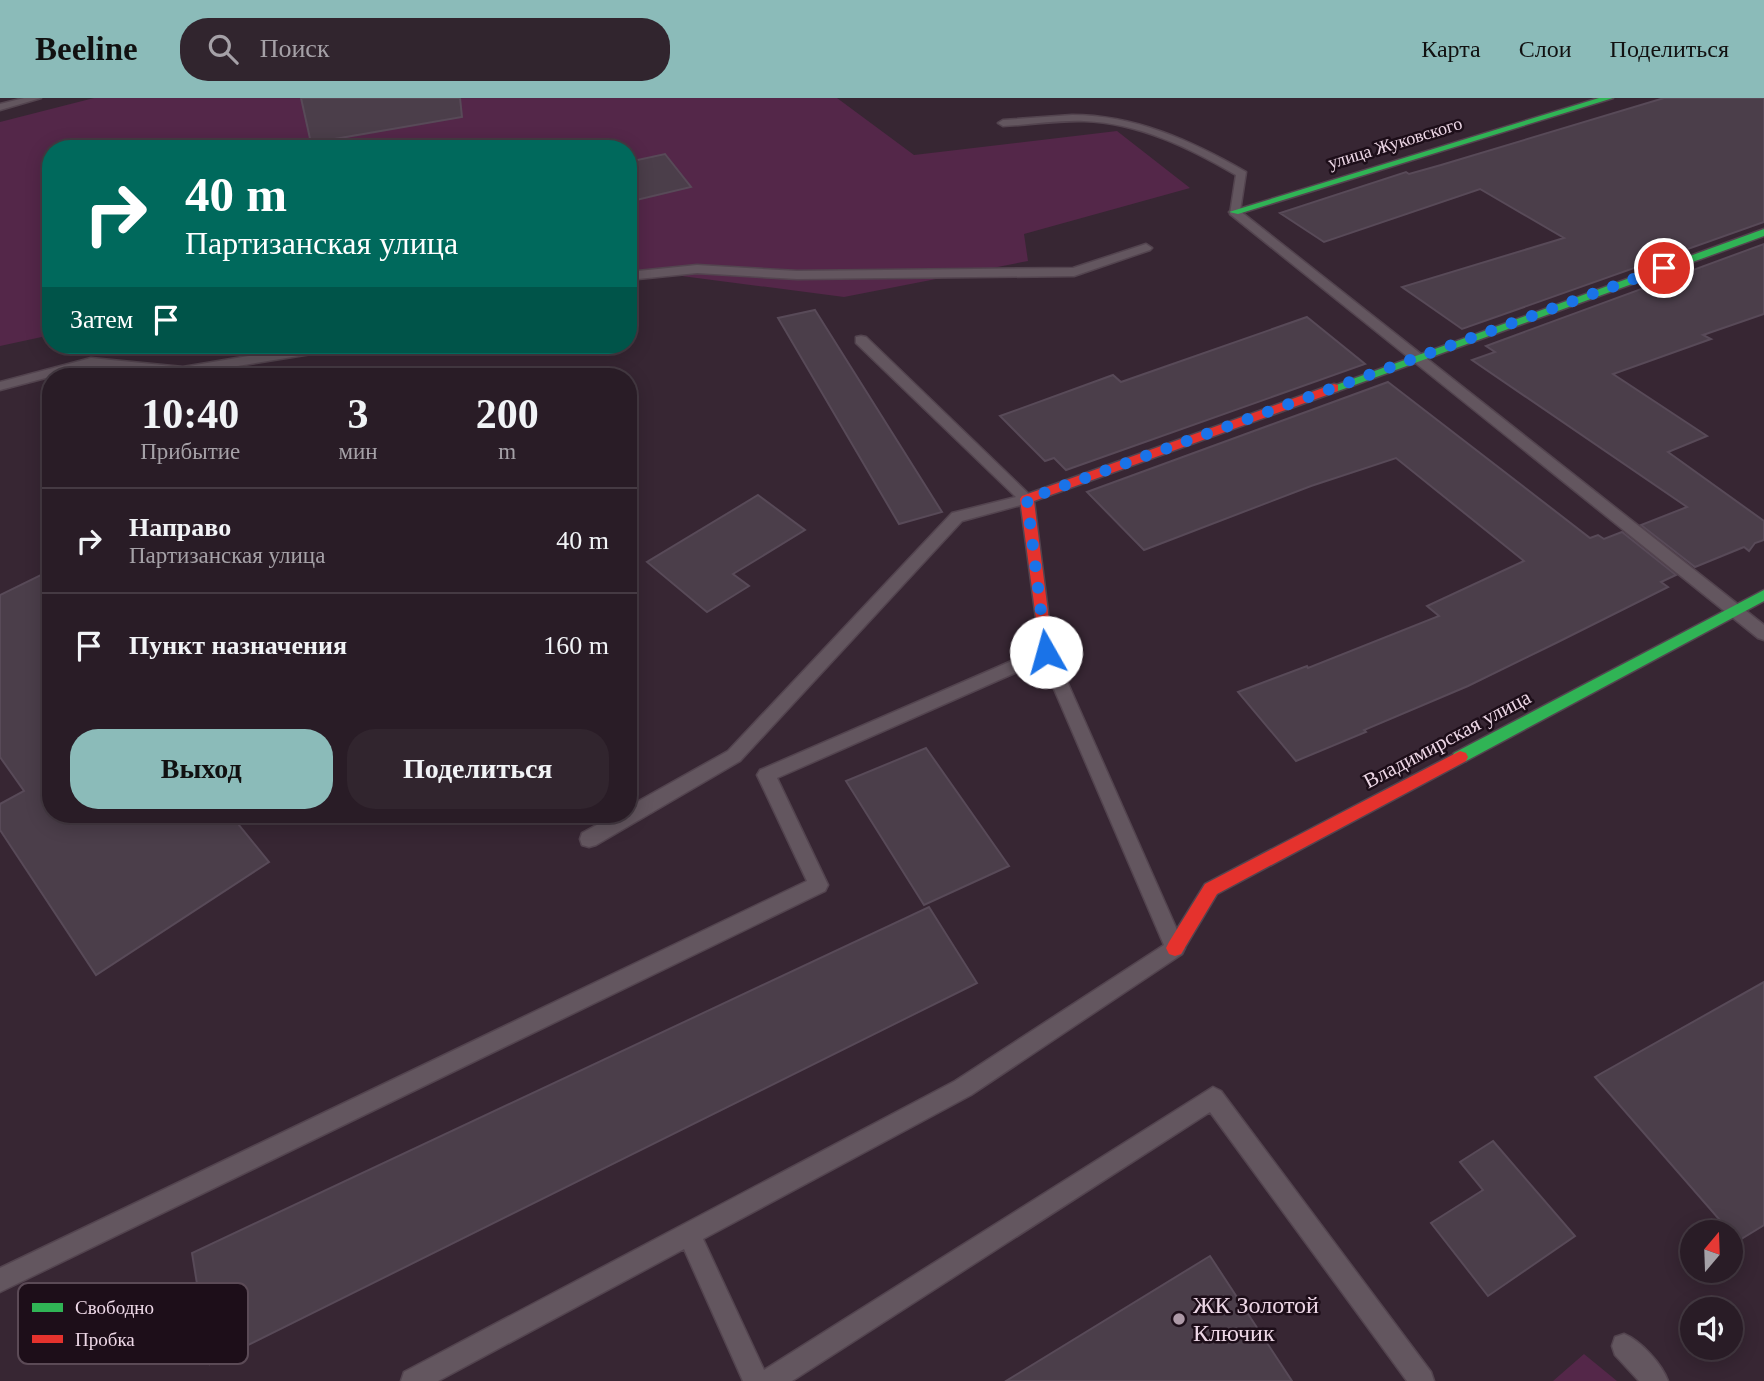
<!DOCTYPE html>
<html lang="ru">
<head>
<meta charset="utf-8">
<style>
  body { margin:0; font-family:Georgia,serif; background:#31252e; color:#f1f3f6; height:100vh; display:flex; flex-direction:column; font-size:26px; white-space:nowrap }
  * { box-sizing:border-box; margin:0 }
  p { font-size:23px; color:#a5a1a7 }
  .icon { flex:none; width:38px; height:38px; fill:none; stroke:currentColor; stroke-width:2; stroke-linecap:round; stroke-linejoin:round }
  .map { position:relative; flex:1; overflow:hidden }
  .side { position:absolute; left:42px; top:270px; width:595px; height:455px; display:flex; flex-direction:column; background:#291c26; border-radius:28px; box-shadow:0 4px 18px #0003,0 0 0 2px #453a43 }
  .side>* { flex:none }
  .guide { position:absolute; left:42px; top:42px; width:595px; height:214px; border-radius:28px; box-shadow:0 4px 18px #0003,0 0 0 2px #453a43; background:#00695c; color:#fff; overflow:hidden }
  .needle { width:46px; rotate:19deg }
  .fabs { position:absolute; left:1680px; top:1122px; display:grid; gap:14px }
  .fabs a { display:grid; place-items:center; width:63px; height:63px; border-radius:50%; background:#291c26; box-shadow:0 4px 18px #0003,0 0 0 2px #453a43; font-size:35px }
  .pin { position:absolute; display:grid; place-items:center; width:60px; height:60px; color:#fff; margin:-30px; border:4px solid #fff; border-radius:50%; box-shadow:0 2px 7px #0007 }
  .me { position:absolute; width:77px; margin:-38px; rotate:353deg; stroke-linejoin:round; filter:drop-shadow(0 0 5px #0008) }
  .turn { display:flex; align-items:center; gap:24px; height:147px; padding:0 28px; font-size:32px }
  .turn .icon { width:91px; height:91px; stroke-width:2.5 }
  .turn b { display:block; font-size:49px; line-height:60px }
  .then { display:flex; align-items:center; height:66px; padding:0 28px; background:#0003; gap:14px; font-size:26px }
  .eta { display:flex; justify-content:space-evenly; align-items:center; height:119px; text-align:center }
  .eta b { font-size:42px; font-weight:700; line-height:49px }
  .action { display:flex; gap:14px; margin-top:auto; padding:14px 28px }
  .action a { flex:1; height:80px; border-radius:28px; background:#8bbbb9; color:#111; font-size:28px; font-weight:700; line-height:80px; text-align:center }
  .action a+a { background:#31252e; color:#f1f3f6 }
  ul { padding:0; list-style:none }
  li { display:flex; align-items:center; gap:21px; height:105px; padding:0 28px; border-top:2px solid #453a43 }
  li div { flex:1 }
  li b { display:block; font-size:26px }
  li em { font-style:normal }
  header { display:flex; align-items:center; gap:42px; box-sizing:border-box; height:98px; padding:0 35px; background:#8bbbb9; color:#111 }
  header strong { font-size:33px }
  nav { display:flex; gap:38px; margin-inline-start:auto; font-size:24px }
  .search { width:490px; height:63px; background:#31252e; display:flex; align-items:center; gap:18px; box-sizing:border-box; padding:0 24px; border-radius:28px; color:#a5a1a7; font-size:26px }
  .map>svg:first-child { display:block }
  .green { fill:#542749 }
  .building { fill:#4b3e4a; stroke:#584a58; stroke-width:2 }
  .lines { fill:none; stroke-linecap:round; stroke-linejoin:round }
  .lane-casing { stroke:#53444f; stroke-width:3 }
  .fast-casing { stroke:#53444f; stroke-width:3 }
  .jam-casing { stroke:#53444f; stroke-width:3 }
  .lane { fill:#63565f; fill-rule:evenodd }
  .fast { fill:#30b455; fill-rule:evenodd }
  .jam { fill:#e5322d; fill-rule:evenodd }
  .route { stroke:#1a73e8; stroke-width:12; stroke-dasharray:0 21.6 }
  .poi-dot { fill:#ad99a7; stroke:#1d0e19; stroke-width:2.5 }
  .labels { text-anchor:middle; stroke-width:5; stroke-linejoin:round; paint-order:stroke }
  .far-street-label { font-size:18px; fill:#edd7e6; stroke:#1d0e19 }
  .street-label { font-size:21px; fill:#edd7e6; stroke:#1d0e19 }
  .near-poi-label { font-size:24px; fill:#edd7e6; stroke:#1d0e19; text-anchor:start }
  .key { fill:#1d0e19; stroke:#5b4a56; stroke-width:2 }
  .key-label { font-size:19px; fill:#edd7e6 }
</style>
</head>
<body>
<header>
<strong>Beeline</strong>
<div class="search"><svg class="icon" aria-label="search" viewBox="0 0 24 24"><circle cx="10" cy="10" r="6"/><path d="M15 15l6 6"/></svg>Поиск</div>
<nav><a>Карта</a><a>Слои</a><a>Поделиться</a></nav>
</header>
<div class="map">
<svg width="1764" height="1283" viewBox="0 0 1764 1283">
  <rect width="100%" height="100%" fill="#372633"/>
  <path class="green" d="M94,0H837L914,57L1117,33L1190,90L1024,136L1028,163L844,199L628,171V51H51V237L0,248V24Z
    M1584,1256L1617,1283H1553Z"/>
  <path class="building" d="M301,0H460L462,19L311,45Z
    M1664,0H1764V124L1462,231L1402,189L1564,140L1480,91L1324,144L1280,115L1406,74L1409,76L1441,67Z
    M665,56L691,89L628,104V64Z
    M1764,146V216L1703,237L1711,241L1613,276L1707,338L1668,354L1764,423V442L1755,445L1749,453L1744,449L1695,469L1641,427L1687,409L1472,262L1495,254L1486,248Z
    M815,212L942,414L899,426L778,220Z
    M1307,219L1365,266L1066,372L1054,360L1045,363L1000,318L1113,277L1121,284Z
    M1388,284L1590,440L1598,437L1604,441L1622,434L1676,477L1661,484L1668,489L1556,545L1468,588L1364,632L1366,634L1296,663L1238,594L1307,568L1308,570L1439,518L1427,508L1524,463L1396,360L1311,388L1144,452L1087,394Z
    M758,397L805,432L733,476L749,488L707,514L647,464Z
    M51,472V716H230L269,764L96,877L0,732V706L24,693L0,659V497Z
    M926,650L1009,768L924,807L846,683Z
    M929,809L977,885L210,1266L192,1155Z
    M1764,884V1127L1738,1143L1595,979Z
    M1493,1043L1575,1138L1488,1198L1431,1125L1483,1092L1460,1064Z
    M1210,1158L1292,1283H1006Z"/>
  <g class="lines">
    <defs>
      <path id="lane" d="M24,0H41L0,12V6Z
        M1072,17C1135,17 1192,43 1246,74L1240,113L1764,527V542L1758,540L1230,116L1236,77C1190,50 1139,25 1084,23C1057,22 1030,27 1003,28L998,25L1003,22Z
        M1146,146L1152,150L1150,152L1074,178L797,181L697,175L628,182V174L697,167L797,173L1073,170Z
        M861,238L866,239L1034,401L1032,404L962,423L740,663L596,747L589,749L582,747L580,741L582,735L617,716H628V709L728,653L952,415L1016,399L856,245V239Z
        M314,247H332L311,256L183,277L91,268L0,292V284L91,260L183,269Z
        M1046,548L1054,554L1185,850L1182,856L971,997L703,1141L764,1272L1213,989L1221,993L1431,1274L1434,1283H1407L1210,1014L792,1283H743L684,1151L438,1283H401L404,1274L955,983L1164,847L1042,563L777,680L828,787L825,793L0,1194V1170L807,783L757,677L760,672Z
        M1624,1236C1641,1243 1662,1266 1668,1283H1639L1615,1257L1612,1248L1615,1239Z"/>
      <path id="fast" d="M1599,0H1613L1238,116L1229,114Z
        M1764,131V138L1338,293L1334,294L1328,290Z
        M1764,492V503L1466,663H1454L1452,659L1454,655Z"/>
      <path id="jam" d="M1334,286L1338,287V293L1034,403L1053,554L1046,560L1041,558L1020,401L1022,398Z
        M1460,653L1466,655L1468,659L1466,663L1217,796L1181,856L1175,858L1169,856L1166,850L1169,844L1205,786Z"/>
    </defs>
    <use href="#lane" class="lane-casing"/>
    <use href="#fast" class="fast-casing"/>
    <use href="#jam" class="jam-casing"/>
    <use href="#lane" class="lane"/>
    <use href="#fast" class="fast"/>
    <use href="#jam" class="jam"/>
  </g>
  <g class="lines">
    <path class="route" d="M1046,554L1027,401L1664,170"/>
  </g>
  <circle class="poi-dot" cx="1179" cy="1221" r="7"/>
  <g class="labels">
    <g class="far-street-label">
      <text transform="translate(1395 45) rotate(-17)" y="6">улица Жуковского</text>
    </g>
    <g class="street-label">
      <text transform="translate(1447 641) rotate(-28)" y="7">Владимирская улица</text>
    </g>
    <g class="near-poi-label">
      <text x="1193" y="1215">ЖК Золотой<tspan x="1193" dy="28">Ключик</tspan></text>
    </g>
  </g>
  <rect x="18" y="1185" width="230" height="81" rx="10" class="key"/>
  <rect x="32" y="1205" width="31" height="9" fill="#30b455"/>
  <rect x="32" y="1237" width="31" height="8" fill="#e5322d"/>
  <g class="key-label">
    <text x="75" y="1216">Свободно</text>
    <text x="75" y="1248">Пробка</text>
  </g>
</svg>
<div class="fabs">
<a><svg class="needle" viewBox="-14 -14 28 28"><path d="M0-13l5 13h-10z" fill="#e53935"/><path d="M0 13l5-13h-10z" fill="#a5a1a7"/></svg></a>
<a><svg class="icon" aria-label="sound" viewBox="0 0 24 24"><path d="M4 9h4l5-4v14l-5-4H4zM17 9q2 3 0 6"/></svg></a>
</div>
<div class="pin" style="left:1664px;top:170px;background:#d93025"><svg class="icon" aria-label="arrive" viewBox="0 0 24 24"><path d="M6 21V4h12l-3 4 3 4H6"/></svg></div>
<svg class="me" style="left:1046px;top:554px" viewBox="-20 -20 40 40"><circle r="19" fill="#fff"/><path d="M0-13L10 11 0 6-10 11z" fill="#1a73e8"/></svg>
<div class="guide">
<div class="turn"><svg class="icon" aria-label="right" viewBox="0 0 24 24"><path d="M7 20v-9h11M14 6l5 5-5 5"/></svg><div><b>40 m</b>Партизанская улица</div></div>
<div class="then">Затем<svg class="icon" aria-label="arrive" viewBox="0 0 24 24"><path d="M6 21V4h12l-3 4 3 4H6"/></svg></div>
</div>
<section class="side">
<div class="eta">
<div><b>10:40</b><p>Прибытие</p></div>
<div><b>3</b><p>мин</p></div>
<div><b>200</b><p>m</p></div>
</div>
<ul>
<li><svg class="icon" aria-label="right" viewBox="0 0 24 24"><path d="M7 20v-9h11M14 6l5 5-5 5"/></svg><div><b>Направо</b><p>Партизанская улица</p></div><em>40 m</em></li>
<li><svg class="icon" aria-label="arrive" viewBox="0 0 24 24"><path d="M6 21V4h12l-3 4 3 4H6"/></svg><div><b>Пункт назначения</b></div><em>160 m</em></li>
</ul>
<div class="action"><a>Выход</a><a>Поделиться</a></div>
</section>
</div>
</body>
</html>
